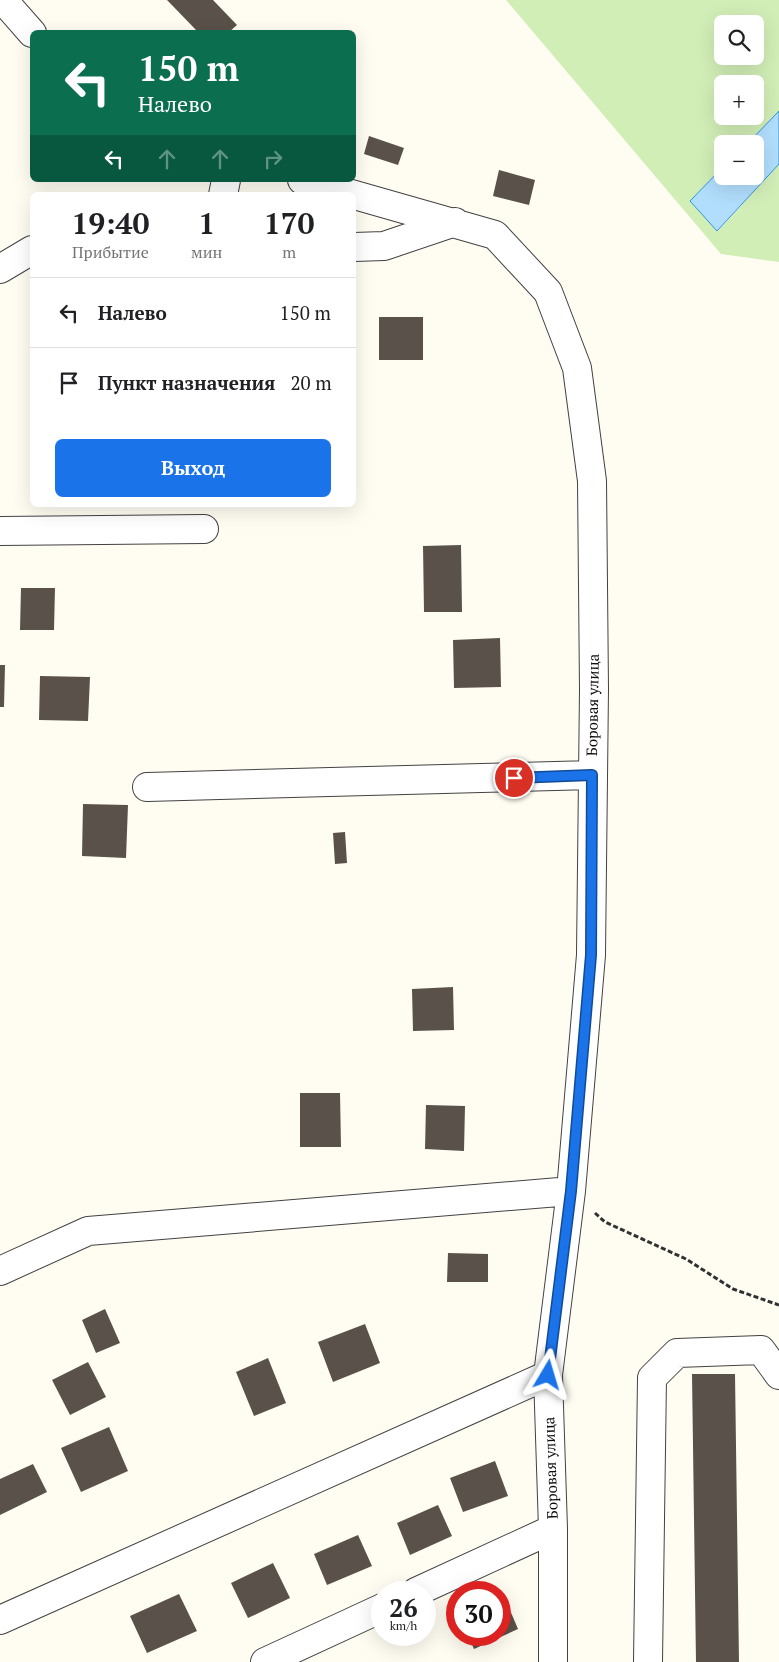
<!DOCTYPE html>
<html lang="ru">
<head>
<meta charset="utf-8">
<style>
  body { margin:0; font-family:"PT Serif",serif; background:#f2f2f2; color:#202124; height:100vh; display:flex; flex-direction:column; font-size:19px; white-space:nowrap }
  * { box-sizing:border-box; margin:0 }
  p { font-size:16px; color:#757577 }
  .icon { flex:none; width:28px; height:28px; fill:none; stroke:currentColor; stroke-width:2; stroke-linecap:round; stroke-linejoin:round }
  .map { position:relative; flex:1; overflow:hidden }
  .sheet { position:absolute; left:30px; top:192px; width:326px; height:315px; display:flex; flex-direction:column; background:#fff; border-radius:8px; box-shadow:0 5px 20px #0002 }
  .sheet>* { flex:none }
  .hud { position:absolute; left:30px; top:30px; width:326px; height:152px; border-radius:8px; box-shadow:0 5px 20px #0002; background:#0b6e4f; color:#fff; overflow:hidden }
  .controls { position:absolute; left:714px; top:15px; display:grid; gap:10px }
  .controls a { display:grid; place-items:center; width:50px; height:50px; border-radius:8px; background:#fff; box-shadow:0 5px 20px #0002; font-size:25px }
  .speed { position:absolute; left:371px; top:1581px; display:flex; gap:10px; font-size:25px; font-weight:700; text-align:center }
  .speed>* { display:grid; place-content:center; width:65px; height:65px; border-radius:50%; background:#fff; box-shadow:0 5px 20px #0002; line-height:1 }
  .speed small { font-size:12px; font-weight:400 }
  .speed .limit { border:8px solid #d22; background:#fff; color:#111 }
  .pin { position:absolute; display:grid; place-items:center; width:42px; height:42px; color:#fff; margin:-21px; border:2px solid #fff; border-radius:50%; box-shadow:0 1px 5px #0007 }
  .me { position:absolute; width:55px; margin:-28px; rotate:7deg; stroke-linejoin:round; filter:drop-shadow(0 0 4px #0008) }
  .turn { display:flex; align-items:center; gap:18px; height:105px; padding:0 25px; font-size:22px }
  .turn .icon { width:65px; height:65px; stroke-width:2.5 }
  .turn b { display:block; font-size:35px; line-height:42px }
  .lanes { display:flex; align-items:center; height:48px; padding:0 25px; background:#0003; justify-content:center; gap:25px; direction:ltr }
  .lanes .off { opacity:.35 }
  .eta { display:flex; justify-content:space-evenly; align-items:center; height:85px; text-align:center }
  .eta b { font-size:30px; font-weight:800; line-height:35px }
  .primary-button { display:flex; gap:10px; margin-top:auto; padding:10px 25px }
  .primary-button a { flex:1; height:58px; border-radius:8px; background:#1a73e8; color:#fff; font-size:20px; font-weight:800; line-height:58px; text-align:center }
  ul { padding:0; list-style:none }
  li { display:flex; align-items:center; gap:15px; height:70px; padding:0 25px; border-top:1px solid #e0e0e0 }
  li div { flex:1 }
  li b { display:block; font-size:19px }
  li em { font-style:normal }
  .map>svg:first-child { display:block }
  .green { fill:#d2eeb7; fill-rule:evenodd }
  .water { fill:#b1defc; stroke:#3093da }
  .building { fill:#59514a }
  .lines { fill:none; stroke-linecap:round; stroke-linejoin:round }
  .minor-casing { stroke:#424242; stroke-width:30 }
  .path { stroke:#313131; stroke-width:3; stroke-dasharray:5 2.5; stroke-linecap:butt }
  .minor { stroke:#fff; stroke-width:28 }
  .route-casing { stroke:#114b97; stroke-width:12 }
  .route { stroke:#1a73e8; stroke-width:9 }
  .labels { text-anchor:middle; stroke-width:5; stroke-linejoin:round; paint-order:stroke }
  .street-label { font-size:15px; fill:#0f0f0f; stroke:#fff }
</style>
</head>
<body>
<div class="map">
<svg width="779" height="1662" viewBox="0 0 779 1662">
  <rect width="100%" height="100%" fill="#fffdf2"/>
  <path class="green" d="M506,0H779V111L747,144H722V168L690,201L718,231L779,164V262L721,254ZM722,24H755V56H722ZM722,84H755V116H722Z"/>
  <path class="water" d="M779,111V164L717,231L690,201L722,168V176H755V144H747Z"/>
  <path class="building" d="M167,0H213L237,25L229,32H198Z
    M369,136L404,148L398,165L364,154Z
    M499,170L535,180L529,205L493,196Z
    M379,317H423V360H379Z
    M461,545L462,612H424L423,546Z
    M21,588H55L54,630H20Z
    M500,638L501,687L454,688L453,640Z
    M0,665H5L4,707H0Z
    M40,676L90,677L88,721L39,720Z
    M83,804L128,805L126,858L82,856Z
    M345,832L347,863L335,864L333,833Z
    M453,987L454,1030L413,1031L412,989Z
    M300,1093H340L341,1147H300Z
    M426,1105L465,1106L464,1151L425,1149Z
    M448,1253L488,1254V1282H447Z
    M105,1309L120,1343L96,1353L82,1320Z
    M365,1324L380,1363L333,1382L318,1342Z
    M268,1358L286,1403L254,1416L236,1372Z
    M88,1362L106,1397L70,1415L52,1380Z
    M692,1374H735L739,1662H696Z
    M109,1427L128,1471L81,1492L61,1448Z
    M495,1461L508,1496L463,1512L450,1478Z
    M33,1464L47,1492L0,1515V1479Z
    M438,1505L452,1536L410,1555L397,1523Z
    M358,1535L372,1566L327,1585L314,1554Z
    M273,1563L290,1598L248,1618L231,1583Z
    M179,1594L197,1631L147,1653L130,1616Z
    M504,1596L518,1629L474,1649L468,1635H500V1598Z"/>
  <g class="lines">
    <defs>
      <path id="minor" d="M3,0L32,33
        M302,180L495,235L548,292L577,368L592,481L594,689L591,955L571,1191L548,1375L553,1529V1662
        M223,195L226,180
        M354,247L384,246L455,222
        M0,269L32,250
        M0,531L204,529
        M147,787L592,775
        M0,1271L88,1231L571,1191
        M416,1592L553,1529
        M0,1620L548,1375
        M265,1662L382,1608
        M648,1662L652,1378L677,1353L761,1350L779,1375"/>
    </defs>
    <use href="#minor" class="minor-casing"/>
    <path class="path" d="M595,1213L605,1222L686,1259L733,1289L779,1305"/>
    <use href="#minor" class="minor"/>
  </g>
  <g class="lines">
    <defs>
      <path id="route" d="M514,778L592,775L591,955L571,1191L548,1375"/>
    </defs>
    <use href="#route" class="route-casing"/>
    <use href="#route" class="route"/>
  </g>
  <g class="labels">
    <g class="street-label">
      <text transform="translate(593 705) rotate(-89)" y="5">Боровая улица</text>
      <text transform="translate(551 1468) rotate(-92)" y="5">Боровая улица</text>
    </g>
  </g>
</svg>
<div class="controls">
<a><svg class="icon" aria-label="search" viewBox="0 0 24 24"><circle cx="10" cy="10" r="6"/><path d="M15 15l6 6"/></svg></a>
<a>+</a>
<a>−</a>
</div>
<div class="speed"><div>26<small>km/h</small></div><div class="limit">30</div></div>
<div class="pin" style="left:514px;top:778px;background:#d93025"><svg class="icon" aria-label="arrive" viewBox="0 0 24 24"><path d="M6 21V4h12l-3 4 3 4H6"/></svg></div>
<svg class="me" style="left:548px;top:1375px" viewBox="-20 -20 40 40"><path d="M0-17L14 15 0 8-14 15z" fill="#1a73e8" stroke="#fff" stroke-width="4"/></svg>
<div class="hud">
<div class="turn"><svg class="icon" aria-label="left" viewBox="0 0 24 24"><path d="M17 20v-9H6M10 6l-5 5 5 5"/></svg><div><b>150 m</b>Налево</div></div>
<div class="lanes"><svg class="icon" aria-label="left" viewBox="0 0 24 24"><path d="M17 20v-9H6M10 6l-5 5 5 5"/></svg><svg class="icon off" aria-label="ahead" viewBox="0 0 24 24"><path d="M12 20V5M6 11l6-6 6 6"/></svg><svg class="icon off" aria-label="ahead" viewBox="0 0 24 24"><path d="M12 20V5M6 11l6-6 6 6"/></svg><svg class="icon off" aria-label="right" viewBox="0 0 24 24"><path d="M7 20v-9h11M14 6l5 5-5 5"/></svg></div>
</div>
<section class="sheet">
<div class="eta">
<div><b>19:40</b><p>Прибытие</p></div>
<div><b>1</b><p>мин</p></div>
<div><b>170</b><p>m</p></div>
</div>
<ul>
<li><svg class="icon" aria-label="left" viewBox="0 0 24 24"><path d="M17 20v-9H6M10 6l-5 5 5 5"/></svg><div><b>Налево</b></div><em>150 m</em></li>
<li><svg class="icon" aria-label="arrive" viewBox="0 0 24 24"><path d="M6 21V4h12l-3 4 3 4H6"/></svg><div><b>Пункт назначения</b></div><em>20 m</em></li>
</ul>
<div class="primary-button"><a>Выход</a></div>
</section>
</div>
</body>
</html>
